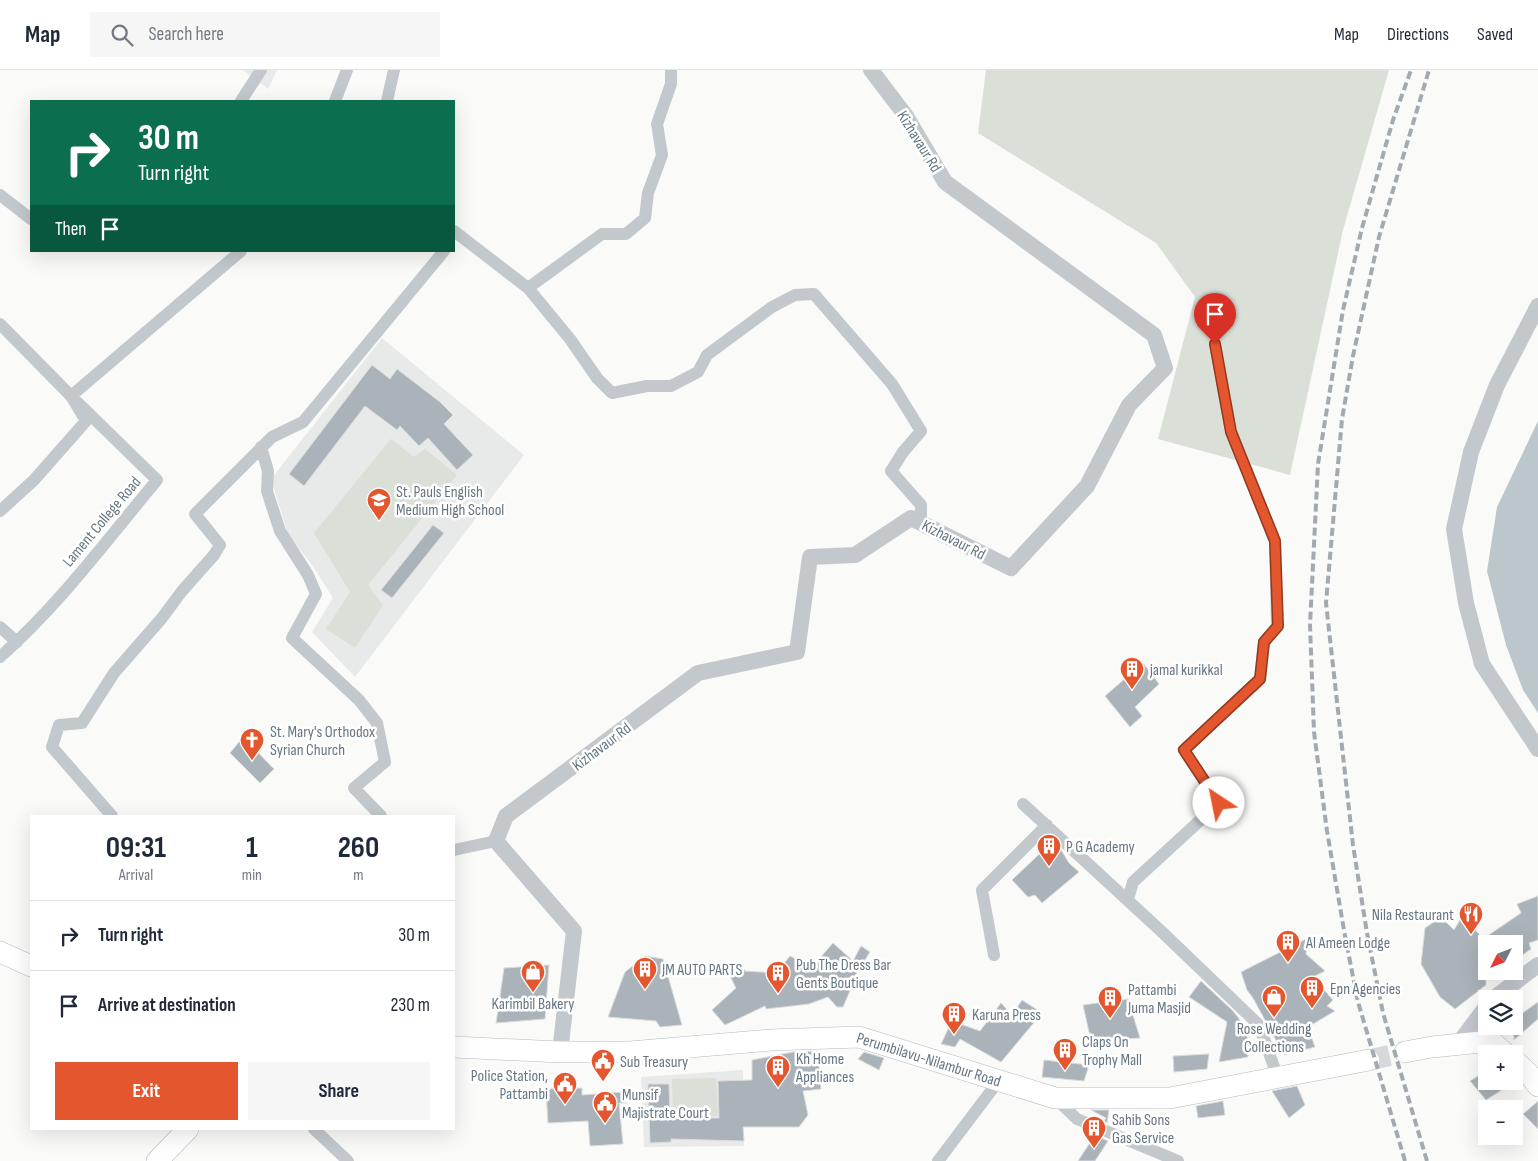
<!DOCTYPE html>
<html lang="en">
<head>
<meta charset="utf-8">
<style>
  body { margin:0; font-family:"Sofia Sans Condensed",sans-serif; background:#f6f6f7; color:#1f2937; height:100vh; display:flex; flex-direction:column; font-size:19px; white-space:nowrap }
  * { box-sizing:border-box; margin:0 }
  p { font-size:16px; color:#747a83 }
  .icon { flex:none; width:28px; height:28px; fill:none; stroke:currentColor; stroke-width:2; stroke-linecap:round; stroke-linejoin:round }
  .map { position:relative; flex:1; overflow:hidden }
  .panel { position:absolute; left:30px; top:745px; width:425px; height:315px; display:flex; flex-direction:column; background:#fff; border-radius:0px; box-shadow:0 5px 20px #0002 }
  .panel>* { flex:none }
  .hud { position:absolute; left:30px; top:30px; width:425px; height:152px; border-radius:0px; box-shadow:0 5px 20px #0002; background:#0b6e4f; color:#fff; overflow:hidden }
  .needle { width:32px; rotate:228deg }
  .buttons { position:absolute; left:1478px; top:865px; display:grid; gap:10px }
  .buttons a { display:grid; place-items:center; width:45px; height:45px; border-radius:0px; background:#fff; box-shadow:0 5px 20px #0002; font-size:25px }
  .pin { position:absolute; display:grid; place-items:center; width:42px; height:42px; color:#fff; margin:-51px -21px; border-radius:50% 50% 50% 0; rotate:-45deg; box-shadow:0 0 5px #0007 }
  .pin .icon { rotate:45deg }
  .me { position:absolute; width:55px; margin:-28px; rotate:326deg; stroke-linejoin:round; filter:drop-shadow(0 0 4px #0008) }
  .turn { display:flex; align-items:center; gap:18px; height:105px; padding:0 25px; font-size:22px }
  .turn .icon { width:65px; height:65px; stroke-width:2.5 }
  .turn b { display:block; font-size:35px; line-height:42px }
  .then { display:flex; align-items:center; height:48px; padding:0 25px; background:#0003; gap:10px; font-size:19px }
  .eta { display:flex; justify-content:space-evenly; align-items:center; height:85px; text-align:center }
  .eta b { font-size:30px; font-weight:700; line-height:35px }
  .action { display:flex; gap:10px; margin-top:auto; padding:10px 25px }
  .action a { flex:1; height:58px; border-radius:0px; background:#e4572e; color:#fff; font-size:20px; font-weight:700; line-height:58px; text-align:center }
  .action a+a { background:#f6f6f7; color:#1f2937 }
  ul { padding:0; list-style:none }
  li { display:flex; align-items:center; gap:15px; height:70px; padding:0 25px; border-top:1px solid #e0e1e3 }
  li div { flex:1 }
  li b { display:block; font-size:19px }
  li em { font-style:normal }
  header { display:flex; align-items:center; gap:30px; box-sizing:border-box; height:70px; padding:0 25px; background:#fff; border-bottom:1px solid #e0e1e3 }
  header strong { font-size:24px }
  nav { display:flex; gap:28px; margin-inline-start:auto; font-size:18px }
  .search { width:350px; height:45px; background:#f6f6f7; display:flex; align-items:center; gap:12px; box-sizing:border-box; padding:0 18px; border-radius:0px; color:#747a83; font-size:19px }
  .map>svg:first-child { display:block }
  .built { fill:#e8e9e9 }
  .green { fill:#dadfd7 }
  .water { fill:#bbc7cb }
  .building { fill:#aab3b9; stroke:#dcdcda }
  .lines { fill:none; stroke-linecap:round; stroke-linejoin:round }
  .primary-tunnel { stroke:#d5d9db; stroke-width:21; stroke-dasharray:21 11; stroke-linecap:butt }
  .primary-casing { stroke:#b5babe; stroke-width:22 }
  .minor { stroke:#c3c8cc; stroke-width:12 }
  .tertiary { stroke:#c3c8cc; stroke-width:16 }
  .primary { stroke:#fff; stroke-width:21 }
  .rail { stroke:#a2aab0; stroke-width:4; stroke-dasharray:8 4; stroke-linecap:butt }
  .route-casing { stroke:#94391e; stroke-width:12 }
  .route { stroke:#e4572e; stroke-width:9 }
  .labels { text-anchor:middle; stroke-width:5; stroke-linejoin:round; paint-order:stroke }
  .street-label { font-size:16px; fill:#657683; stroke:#fff }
  .poi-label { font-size:16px; fill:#657683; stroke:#fff; text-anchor:start }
</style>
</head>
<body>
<header>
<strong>Map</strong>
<div class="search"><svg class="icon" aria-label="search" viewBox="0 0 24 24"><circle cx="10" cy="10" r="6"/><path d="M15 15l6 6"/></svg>Search here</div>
<nav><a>Map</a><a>Directions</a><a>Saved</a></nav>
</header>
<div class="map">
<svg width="1538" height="1091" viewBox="0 0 1538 1091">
  <rect width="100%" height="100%" fill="#fafaf8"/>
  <path class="built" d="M243,0H277L268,19Z
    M382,268L524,385L355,607L312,562L333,528L314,498L288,464L271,409Z
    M743,1000L744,1076L644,1077L641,1007Z"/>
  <path class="green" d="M986,0H1389L1343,160L1290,405L1158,369L1195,227L1156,173L978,63Z
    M391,369L414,387L425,379L457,405L368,515L383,535L355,578L326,559L350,522L314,463Z
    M716,1008L718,1046L673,1048L672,1009Z"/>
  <path class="water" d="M1538,351V643L1523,620L1506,575L1487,501L1497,437Z"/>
  <path class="building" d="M372,295L390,309L397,299L440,332L453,345L444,354L473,385L457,400L428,368L419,376L400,356L397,360L365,336L304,416L289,404Z
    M433,455L444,463L392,528L381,520Z
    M1143,593L1159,614L1135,637L1142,646L1130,657L1105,626Z
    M243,667L274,699L260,713L230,683Z
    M1052,772L1061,780L1069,793L1079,802L1042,833L1035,825L1028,827L1012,810Z
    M1538,826V870L1529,873L1531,879L1514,891V874H1486V915L1455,939L1440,927L1421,894L1425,858L1441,847L1454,860L1463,845L1483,869L1521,843L1517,834Z
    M1308,868L1306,884L1325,901L1313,907L1333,930L1327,936L1335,941L1308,957L1315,977L1284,985L1253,928L1247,920L1241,902Z
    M833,873L853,891L861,876L870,882L849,915L852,916L843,937H837L828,927L809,934L766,939L765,936L725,955L712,940L736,918L730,906L744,899L745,901L776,903L790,886L812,897Z
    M645,886L663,889L682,955L660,957L656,951L608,947L625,902Z
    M549,895L545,949L496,953L504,898Z
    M1201,911L1233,941L1247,959L1248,987L1219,992L1227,952L1189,927Z
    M1128,929L1140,968L1125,969L1100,980L1089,962L1083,935Z
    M1022,930L1042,943L1001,992L960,969L955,977L941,974L952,951L980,961L1001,933L1012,945Z
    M1538,932V949L1514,970V966L1505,956H1514V949Z
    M818,981L821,1019L803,1021L808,1045L799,1057H743L744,1071L671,1069V1072L650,1073L648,1014H669L670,1048H719L718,1011L752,1010V990L793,982Z
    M864,982L884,988L879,1000L858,989Z
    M1209,984L1207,999L1174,1002L1173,986Z
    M1044,990L1089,995L1084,1011L1042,1007Z
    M1486,1001V1011H1516L1486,1030L1470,1011Z
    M1297,1016L1305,1035L1289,1048L1272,1021Z
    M582,1018V1025L625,1022L626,1033H619L623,1074L590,1076L588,1051L548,1053L546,1019Z
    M1223,1031L1225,1045L1198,1048L1196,1036Z
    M1538,1031V1059L1523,1044Z
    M1091,1040H1109L1107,1053L1104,1051L1106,1048Z
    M1095,1065L1108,1071L1095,1091H1078Z"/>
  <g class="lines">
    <path class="primary-tunnel" d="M1369,990L1405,982"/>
    <defs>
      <g id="primary">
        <path d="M0,882L31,896"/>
        <path id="s1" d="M454,977L560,982H630L771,970L859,967L1055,1028H1170L1369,990"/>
        <path d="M1405,982L1432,977L1491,971L1506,984"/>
        <path d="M1514,990L1528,1003L1538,1016"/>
        <path d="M157,1091L188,1059"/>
      </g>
    </defs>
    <use href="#primary" class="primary-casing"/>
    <path class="minor" d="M241,31L261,0
      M335,31L347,0
      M387,31L394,0
      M0,125L31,149
      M454,161L528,218L570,269L597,308L612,323L647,316H671L698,302L707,285L772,237L795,225L814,224L892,314L921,361L903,382L891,401L921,435V453
      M528,218L602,164H626L645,148L648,123L662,85L657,54L671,14V0
      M0,254L71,326L86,351L34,410L0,441
      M261,377L268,401L267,421L280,461L308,505L316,524L292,568L359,630L377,653L385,692L354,718L381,746
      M0,557L17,572
      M0,587C59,535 107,470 157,410L71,326L241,181
      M1023,734L1161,861L1259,955L1278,1008
      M112,746L52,677L59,655L82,653L114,603L162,548L182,521L214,485L220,475L195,444L272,367L303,352L444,181
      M454,780L496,771
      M1128,829L1133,812L1219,733L1184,680L1260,609L1264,572L1277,556L1275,471L1231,361L1215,274
      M994,885L982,820L1047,755
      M1055,1028L1077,1049L1178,1091
      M314,1059L348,1091
      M938,1091L1000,1009"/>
    <path class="tertiary" d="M1538,236L1497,315L1471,382L1454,459L1466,533L1482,594L1538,679
      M1493,929L1538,895
      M1458,974L1486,937
      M560,982L574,861L496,771L506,746L698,603L797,582L810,487L855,485L911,448L1011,498L1087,416L1129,335L1165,298L1154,265L945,112L906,46L871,0"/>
    <use href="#primary" class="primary"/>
    <path class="rail" d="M1405,1091L1358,932L1345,866L1327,761L1314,662L1310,555L1318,394L1343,240L1362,158L1393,50L1411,0
      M1427,1091L1383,943L1367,863L1353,775L1326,533L1342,349L1353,286L1379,167L1429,0"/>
  </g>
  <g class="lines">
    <defs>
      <path id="route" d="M1215,274L1231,362L1275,471L1278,556L1264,572L1260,609L1184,680L1219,733"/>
    </defs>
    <use href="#route" class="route-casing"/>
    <use href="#route" class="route"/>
  </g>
  <defs>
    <symbol id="school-pin" viewBox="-11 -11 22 30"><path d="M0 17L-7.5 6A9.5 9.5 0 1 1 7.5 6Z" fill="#e4572e" stroke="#fff"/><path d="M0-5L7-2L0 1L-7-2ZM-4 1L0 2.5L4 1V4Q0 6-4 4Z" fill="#fff"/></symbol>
    <symbol id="building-pin" viewBox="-11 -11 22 30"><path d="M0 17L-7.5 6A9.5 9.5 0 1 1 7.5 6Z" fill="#e4572e" stroke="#fff"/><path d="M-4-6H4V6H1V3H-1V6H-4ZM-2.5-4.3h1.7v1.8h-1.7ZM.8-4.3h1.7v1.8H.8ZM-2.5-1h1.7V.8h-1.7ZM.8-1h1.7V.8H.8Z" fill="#fff"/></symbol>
    <symbol id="church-pin" viewBox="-11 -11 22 30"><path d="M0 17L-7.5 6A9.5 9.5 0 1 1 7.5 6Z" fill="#e4572e" stroke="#fff"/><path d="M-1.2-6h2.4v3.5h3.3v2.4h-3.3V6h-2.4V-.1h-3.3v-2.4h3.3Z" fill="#fff"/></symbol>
    <symbol id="restaurant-pin" viewBox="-11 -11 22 30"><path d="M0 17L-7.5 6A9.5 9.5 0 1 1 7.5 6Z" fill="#e4572e" stroke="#fff"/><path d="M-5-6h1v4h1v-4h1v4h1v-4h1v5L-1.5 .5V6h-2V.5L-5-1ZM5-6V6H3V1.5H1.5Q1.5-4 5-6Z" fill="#fff"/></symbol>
    <symbol id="shop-pin" viewBox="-11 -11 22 30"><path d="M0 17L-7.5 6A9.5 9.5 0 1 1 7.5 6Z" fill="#e4572e" stroke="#fff"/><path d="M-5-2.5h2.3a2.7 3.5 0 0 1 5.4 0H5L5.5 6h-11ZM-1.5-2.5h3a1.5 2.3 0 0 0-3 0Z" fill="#fff"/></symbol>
    <symbol id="civic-pin" viewBox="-11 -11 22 30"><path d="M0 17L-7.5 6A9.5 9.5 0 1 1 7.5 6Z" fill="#e4572e" stroke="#fff"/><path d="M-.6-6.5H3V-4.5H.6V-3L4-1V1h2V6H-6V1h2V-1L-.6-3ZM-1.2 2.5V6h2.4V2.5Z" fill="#fff"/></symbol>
  </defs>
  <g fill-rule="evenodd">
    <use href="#school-pin" x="365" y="416" width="28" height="38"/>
    <use href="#building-pin" x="1118" y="585" width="28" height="38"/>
    <use href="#church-pin" x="238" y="656" width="28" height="38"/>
    <use href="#building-pin" x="1035" y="762" width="28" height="38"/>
    <use href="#restaurant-pin" x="1457" y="830" width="28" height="38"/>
    <use href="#building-pin" x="1274" y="858" width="28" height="38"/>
    <use href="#building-pin" x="631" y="885" width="28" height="38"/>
    <use href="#shop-pin" x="519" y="888" width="28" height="38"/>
    <use href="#building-pin" x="764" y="889" width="28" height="38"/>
    <use href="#building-pin" x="1298" y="904" width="28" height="38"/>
    <use href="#shop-pin" x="1260" y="913" width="28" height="38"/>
    <use href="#building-pin" x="1096" y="914" width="28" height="38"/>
    <use href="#building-pin" x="940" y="930" width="28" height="38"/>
    <use href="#building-pin" x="1051" y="966" width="28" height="38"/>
    <use href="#civic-pin" x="589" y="977" width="28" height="38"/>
    <use href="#building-pin" x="764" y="983" width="28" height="38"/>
    <use href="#civic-pin" x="551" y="1000" width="28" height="38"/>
    <use href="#civic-pin" x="591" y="1019" width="28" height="38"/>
    <use href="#building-pin" x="1080" y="1044" width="28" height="38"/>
  </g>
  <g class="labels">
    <g class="street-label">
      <text transform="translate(920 71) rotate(58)" y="6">Kizhavaur Rd</text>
      <text transform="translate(101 451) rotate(-50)" y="6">Lament College Road</text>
      <text transform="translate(954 469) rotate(27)" y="6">Kizhavaur Rd</text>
      <text transform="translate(601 676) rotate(-37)" y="6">Kizhavaur Rd</text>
      <text dy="6" stroke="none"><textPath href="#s1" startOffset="479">Perumbilavu-Nilambur Road</textPath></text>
    </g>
    <g class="poi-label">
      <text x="396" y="427">St. Pauls English<tspan x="396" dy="18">Medium High School</tspan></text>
      <text x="1150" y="605">jamal kurikkal</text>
      <text x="270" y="667">St. Mary's Orthodox<tspan x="270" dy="18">Syrian Church</tspan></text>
      <text x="1066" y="782">P G Academy</text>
      <text x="1454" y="850" text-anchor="end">Nila Restaurant</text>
      <text x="1306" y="878">Al Ameen Lodge</text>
      <text x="796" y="900">Pub The Dress Bar<tspan x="796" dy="18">Gents Boutique</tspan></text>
      <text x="662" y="905">JM AUTO PARTS</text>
      <text x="1330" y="924">Epn Agencies</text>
      <text x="1128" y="925">Pattambi<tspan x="1128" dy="18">Juma Masjid</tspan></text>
      <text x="533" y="939" text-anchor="middle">Karimbil Bakery</text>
      <text x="972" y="950">Karuna Press</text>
      <text x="1274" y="964" text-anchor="middle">Rose Wedding<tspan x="1274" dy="18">Collections</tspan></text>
      <text x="1082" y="977">Claps On<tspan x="1082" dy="18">Trophy Mall</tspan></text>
      <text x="796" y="994">Kh Home<tspan x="796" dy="18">Appliances</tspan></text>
      <text x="620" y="997">Sub Treasury</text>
      <text x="548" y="1011" text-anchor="end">Police Station,<tspan x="548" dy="18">Pattambi</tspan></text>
      <text x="622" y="1030">Munsif<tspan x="622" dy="18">Majistrate Court</tspan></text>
      <text x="1112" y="1055">Sahib Sons<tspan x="1112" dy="18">Gas Service</tspan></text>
    </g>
  </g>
</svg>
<div class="buttons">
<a><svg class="needle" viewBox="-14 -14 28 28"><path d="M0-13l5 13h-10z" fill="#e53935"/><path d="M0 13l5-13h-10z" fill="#747a83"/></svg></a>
<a><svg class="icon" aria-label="layers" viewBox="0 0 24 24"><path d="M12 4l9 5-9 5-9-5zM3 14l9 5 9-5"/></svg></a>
<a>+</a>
<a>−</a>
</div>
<div class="pin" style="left:1215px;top:274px;background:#d93025"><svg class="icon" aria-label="arrive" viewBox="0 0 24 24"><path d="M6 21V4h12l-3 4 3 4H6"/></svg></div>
<svg class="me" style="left:1219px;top:733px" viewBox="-20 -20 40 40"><circle r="19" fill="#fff"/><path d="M0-13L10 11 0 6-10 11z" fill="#e4572e"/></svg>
<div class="hud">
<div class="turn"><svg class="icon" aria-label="right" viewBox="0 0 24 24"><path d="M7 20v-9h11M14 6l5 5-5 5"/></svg><div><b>30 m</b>Turn right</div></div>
<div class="then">Then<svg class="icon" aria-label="arrive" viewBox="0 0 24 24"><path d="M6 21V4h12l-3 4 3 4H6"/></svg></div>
</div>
<section class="panel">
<div class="eta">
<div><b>09:31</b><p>Arrival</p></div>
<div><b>1</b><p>min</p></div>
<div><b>260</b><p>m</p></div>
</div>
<ul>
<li><svg class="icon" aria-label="right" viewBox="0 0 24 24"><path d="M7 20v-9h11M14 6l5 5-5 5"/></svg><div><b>Turn right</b></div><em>30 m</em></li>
<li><svg class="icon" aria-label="arrive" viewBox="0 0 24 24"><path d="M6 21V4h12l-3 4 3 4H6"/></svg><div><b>Arrive at destination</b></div><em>230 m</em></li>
</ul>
<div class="action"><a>Exit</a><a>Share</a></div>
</section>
</div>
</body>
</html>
